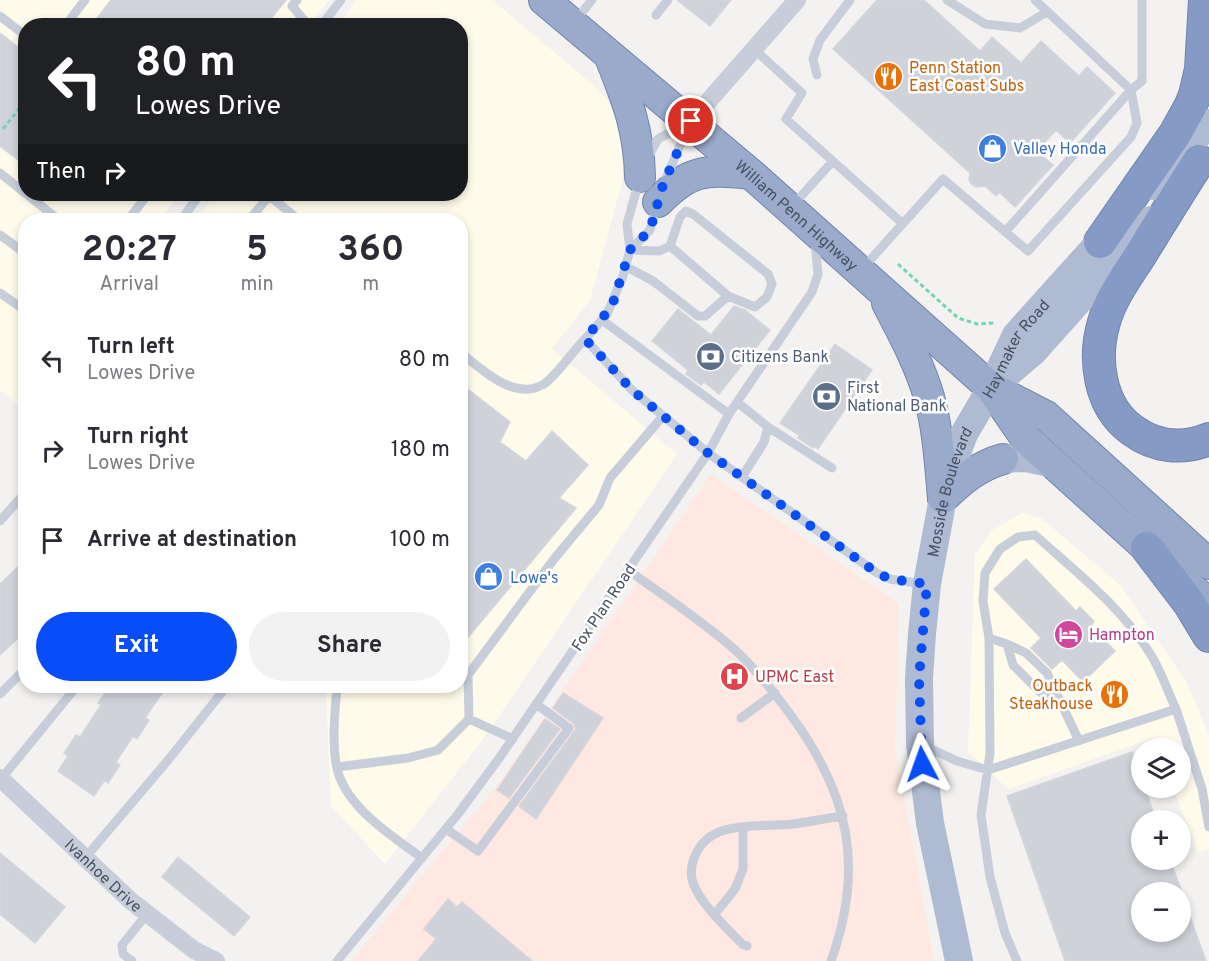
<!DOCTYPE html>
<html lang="en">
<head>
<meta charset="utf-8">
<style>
  body { margin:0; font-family:Overpass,sans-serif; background:#f2f2f3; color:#2b2b33; height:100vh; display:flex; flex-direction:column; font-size:22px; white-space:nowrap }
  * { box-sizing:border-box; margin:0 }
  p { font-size:20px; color:#7c7c81 }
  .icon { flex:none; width:33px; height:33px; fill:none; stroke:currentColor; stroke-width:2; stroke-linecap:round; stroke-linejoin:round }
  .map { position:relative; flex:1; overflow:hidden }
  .details { position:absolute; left:18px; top:213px; width:450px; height:480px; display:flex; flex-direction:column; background:#fff; border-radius:24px; box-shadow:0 3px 9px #0003 }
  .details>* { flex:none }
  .hud { position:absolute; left:18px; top:18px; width:450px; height:183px; border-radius:24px; box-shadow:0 3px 9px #0003; background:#202124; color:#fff; overflow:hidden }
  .controls { position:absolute; left:1131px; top:738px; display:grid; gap:12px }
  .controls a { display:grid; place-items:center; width:60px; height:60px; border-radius:50%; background:#fff; box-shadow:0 3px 9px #0003; font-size:30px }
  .pin { position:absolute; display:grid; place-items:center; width:51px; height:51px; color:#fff; margin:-26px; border:3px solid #fff; border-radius:50%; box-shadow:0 2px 6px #0007 }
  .me { position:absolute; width:66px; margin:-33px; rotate:356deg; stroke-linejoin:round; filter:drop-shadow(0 0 4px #0008) }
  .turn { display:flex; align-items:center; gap:21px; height:126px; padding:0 18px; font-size:27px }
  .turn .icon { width:78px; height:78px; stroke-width:2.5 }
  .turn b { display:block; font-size:42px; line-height:51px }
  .then { display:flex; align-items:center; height:57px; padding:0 18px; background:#0003; gap:12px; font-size:22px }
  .eta { display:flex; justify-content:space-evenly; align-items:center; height:102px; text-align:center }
  .eta b { font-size:36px; font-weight:700; line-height:42px }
  .primary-button { display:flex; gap:12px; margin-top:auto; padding:12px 18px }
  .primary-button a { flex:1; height:69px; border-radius:36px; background:#074df8; color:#fff; font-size:24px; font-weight:700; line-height:69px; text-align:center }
  .primary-button a+a { background:#f2f2f3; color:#2b2b33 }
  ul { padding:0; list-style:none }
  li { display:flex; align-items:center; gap:18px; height:90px; padding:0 18px }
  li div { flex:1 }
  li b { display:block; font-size:22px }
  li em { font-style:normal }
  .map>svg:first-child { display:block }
  .commercial { fill:#fefbeb }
  .medical { fill:#fee8e1 }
  .building { fill:#d0d2d9; stroke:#d5d6dd; stroke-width:1.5 }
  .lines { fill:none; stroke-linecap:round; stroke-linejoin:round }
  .trunk-casing { stroke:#7085b0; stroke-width:32 }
  .motorway-casing { stroke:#7085b0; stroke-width:34 }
  .path { stroke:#71d6b3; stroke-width:3; stroke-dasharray:4.5 3; stroke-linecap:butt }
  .service { stroke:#c7ceda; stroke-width:9 }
  .minor { stroke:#c7ceda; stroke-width:18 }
  .primary { stroke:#afbbd2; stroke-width:28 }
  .trunk { stroke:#9aaacb; stroke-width:30 }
  .motorway { stroke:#859ac4; stroke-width:32 }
  .route { stroke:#074df8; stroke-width:10; stroke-dasharray:0 18 }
  .labels { text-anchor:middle; stroke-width:5; stroke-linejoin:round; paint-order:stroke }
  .food-label { font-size:16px; fill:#c56008; stroke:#fff; text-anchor:start }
  .shop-label { font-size:16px; fill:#366cbe; stroke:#fff; text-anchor:start }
  .street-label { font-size:16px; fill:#475161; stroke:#fff }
  .service-label { font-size:16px; fill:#4e5e75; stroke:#fff; text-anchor:start }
  .hotel-label { font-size:16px; fill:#b23c85; stroke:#fff; text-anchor:start }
  .health-label { font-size:16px; fill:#be3a42; stroke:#fff; text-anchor:start }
</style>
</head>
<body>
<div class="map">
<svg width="1209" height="961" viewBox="0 0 1209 961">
  <rect width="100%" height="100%" fill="#f4f2f1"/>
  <path class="commercial" d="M0,0H329L309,25L26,26V194H180L160,220H26V395L18,405L0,390Z
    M356,0H492L592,84L608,100L618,122L624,143L625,165L621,186L590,300L552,349L677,454L487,734L385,864L331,806L326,686H460V220H196L216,194H460V26L338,25Z
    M1022,513L1041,518L1121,586L1187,683L1209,735V849L1198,852L1173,788H1180V748H1158L1153,738L1008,789L968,752L975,555L991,531Z"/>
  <path class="medical" d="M711,474L899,604L895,749L934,961H351L498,784Z"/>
  <path class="building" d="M111,0H286L265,26H91Z
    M677,0H731L710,26Z
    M877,0H924L980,51L992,37L1021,63L1041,41L1079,76L1087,67L1115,93L1070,143L1056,130L1037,151L1053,165L1015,207L999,192L996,196L985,186L976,187L972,185L969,180L970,173L833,49Z
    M0,33L26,53V166L0,146Z
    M734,306L745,310L770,330L719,394L704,382L701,385L686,374L688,370L652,341L678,309L711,335Z
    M835,344L872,370L818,449L814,446L813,448L798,438L799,435L780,423Z
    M460,383L510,422L500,442L526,461L552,431L588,465L559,498L576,508L460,647Z
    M26,559V631L0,655V584Z
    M1026,559L1076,611L1080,607L1094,621L1091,626L1115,651L1083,682L1062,660L1052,669L1031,648L1041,638L994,589Z
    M110,686H167L145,718L149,720L137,739L133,736L116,762L120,765L108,783L105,780L94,796L58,771L68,756L64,753L76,735L80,737L101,705L98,703Z
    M563,693L603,718L536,819L519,806L576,729L573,723L553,708Z
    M545,719L560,729L509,798L497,790Z
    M1132,752L1142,778V788H1145L1156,820H1142V860H1170L1182,892H1142V932H1180V895L1182,894L1206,961H1065L1007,796Z
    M0,853L65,907L35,943L0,914Z
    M178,857L250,917L234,936L162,877Z
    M448,899L457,907L462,902L532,961H418L436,939L424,929Z"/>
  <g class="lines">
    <defs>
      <g id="trunk">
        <path id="s3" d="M544,0L751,174L991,388L1026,439L1209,604"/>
        <path d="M610,57C627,100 639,129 640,177"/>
        <path d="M658,202C691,168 706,170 751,174"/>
        <path d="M887,303C903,334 919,363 929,397C938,429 940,464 943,498"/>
        <path d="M994,389L1046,416L1209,564"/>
        <path d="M943,498C961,481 978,466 1003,459"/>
      </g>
      <path id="motorway" d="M1199,161C1179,192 1160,223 1141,254C1127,276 1111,297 1104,322C1093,359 1099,406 1132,430C1155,447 1182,450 1209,439
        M1100,242L1175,134L1190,107L1195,95L1201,69L1205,0
        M1147,548L1189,603L1209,636"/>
    </defs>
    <use href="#trunk" class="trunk-casing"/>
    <use href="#motorway" class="motorway-casing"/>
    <path class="path" d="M3,129L26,100
      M898,264L958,318L977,324L994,323"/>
    <path class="service" d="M297,0L292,6L309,26
      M947,0L985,24L1020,28L1047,12
      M656,15L668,0
      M0,16L26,36
      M574,22L592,0
      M65,26L85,0
      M321,26L341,0
      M754,49L802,93L786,119L902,223
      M817,75L813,59L820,40L850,0
      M648,157L658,139L686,124
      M0,173L59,220
      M639,181L627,224L630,250L623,276L607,314L585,339L632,390L708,453L877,573L890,579L923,584
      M664,183L688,127
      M267,194L299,220
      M792,206L833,161
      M686,211L693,214L768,274L772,284L767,297L755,307L728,296L670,246L680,217Z
      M128,220L148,194
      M181,220L200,194
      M249,220L269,196
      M1005,232L1131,90L1142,81V0
      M0,235L26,254
      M630,250L650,230L657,204
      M630,250L659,251L670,246
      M625,266L653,281L698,316H705L728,296
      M862,269L943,179L1028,251L1131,137L1137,123L1131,90L1035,0
      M0,293L26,311
      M602,320L729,414
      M460,352C481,369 515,402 544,384C557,375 573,351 585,339
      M737,402L768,427L832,468
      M742,477L764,442L768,427
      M0,521L26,492
      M628,570C664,596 701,620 734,649C755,668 773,691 790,714C849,794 865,866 831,961
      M989,638L1007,644L1013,665L1040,692L1061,702
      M1007,644L1026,653L1047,673L1079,741
      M337,686C335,712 332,738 336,764C343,806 391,835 422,858
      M0,694L26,668
      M741,718L775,693
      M513,739L469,719L468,675L554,559L599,505L610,478L663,416
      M925,746L957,761L988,770L1176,709L1202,789L1209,827
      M337,767L408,758L438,750L469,719
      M1,779L77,686
      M446,829L478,851L569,728L536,704
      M85,858L169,759L227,686
      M715,914L735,889L743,869V827
      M747,946L742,944C725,926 702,906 693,883C690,874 691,865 695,856C710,818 760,828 793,824C810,822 826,818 843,816
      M132,961L123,954L122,945L147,914
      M337,961L458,814L500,757L708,453L729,414L812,292L818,274L815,241
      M1017,961L1005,933L990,877L981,815L990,753L989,638L983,601L985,573L1000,549L1018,537L1035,535C1076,572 1122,607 1151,655C1161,671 1168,692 1176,709"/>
    <g class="minor">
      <path d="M691,121L797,0"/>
      <path id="s1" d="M0,778L131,901L194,950L216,961"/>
    </g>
    <g class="primary">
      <path d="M1152,186L1209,123"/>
      <path d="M1000,380L1034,351L1151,220"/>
      <path d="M1003,459L1026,458L1054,464"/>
      <path id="s2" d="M959,961L930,823L920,744L919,678L922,634L927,584L943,498L952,466L964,434L991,388L1016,335L1116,224"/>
    </g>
    <use href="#trunk" class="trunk"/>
    <use href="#motorway" class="motorway"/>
  </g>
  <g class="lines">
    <path class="route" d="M691,121L663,185L650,230L630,250L612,306L585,339L632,390L708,453L877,573L890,579L927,584L919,678L922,764"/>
  </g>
  <defs>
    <symbol id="restaurant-disc" viewBox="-11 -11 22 22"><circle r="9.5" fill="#e8710a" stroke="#fff"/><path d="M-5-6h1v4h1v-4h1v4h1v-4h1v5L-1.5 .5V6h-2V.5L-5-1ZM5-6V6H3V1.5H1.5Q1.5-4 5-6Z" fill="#fff"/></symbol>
    <symbol id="shop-disc" viewBox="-11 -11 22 22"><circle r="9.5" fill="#3f7fe0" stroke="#fff"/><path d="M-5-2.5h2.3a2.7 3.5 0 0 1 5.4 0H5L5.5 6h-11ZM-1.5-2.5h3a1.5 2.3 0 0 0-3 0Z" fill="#fff"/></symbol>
    <symbol id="bank-disc" viewBox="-11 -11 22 22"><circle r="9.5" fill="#5c6f8a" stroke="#fff"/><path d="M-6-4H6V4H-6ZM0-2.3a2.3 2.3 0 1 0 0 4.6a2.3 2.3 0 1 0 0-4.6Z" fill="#fff"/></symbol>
    <symbol id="hotel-disc" viewBox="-11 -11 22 22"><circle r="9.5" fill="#d1479c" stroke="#fff"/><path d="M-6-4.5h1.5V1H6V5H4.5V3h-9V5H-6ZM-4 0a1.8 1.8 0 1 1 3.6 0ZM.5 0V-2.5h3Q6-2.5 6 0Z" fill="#fff"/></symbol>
    <symbol id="hospital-disc" viewBox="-11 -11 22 22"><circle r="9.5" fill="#e0444e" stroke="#fff"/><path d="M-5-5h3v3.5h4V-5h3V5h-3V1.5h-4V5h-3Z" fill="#fff"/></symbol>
  </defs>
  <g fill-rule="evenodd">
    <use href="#restaurant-disc" x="872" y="60" width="33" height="33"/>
    <use href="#shop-disc" x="976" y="132" width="33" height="33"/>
    <use href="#bank-disc" x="694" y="340" width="33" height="33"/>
    <use href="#bank-disc" x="810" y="380" width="33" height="33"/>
    <use href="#shop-disc" x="472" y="560" width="33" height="33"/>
    <use href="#hotel-disc" x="1052" y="618" width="33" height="33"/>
    <use href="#hospital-disc" x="718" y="660" width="33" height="33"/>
    <use href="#restaurant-disc" x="1098" y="678" width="33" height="33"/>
  </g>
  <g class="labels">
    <g class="food-label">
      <text x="909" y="73">Penn Station<tspan x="909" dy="18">East Coast Subs</tspan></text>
      <text x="1093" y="691" text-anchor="end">Outback<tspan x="1093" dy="18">Steakhouse</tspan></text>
    </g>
    <g class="shop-label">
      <text x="1013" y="154">Valley Honda</text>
      <text x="510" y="583">Lowe's</text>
    </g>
    <g class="street-label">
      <text dy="6" stroke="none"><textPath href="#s3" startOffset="332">William Penn Highway</textPath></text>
      <text dy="6" stroke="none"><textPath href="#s2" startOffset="636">Haymaker Road</textPath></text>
      <text dy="6" stroke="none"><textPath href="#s2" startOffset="476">Mosside Boulevard</textPath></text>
      <text transform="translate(603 607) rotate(-56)" y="6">Fox Plan Road</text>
      <text dy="6" stroke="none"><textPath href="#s1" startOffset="142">Ivanhoe Drive</textPath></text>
    </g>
    <g class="service-label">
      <text x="731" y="362">Citizens Bank</text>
      <text x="847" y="393">First<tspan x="847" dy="18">National Bank</tspan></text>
    </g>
    <g class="hotel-label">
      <text x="1089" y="640">Hampton</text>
    </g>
    <g class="health-label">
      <text x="755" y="682">UPMC East</text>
    </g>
  </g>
</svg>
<div class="controls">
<a><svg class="icon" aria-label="layers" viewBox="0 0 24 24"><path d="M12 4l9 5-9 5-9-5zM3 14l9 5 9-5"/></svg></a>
<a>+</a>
<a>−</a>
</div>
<div class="pin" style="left:691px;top:121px;background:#d93025"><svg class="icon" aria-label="arrive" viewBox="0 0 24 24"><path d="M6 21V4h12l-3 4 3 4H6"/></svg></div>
<svg class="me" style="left:922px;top:764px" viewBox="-20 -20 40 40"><path d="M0-17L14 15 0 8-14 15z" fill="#074df8" stroke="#fff" stroke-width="4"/></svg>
<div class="hud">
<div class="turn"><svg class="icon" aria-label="left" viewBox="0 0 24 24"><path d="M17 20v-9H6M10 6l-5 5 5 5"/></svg><div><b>80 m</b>Lowes Drive</div></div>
<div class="then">Then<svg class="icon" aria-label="right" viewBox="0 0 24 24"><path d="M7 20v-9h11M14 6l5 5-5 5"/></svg></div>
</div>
<section class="details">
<div class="eta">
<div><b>20:27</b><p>Arrival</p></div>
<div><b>5</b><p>min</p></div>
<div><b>360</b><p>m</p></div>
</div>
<ul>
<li><svg class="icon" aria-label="left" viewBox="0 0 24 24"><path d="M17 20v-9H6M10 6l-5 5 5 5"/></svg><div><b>Turn left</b><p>Lowes Drive</p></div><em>80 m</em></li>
<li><svg class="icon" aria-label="right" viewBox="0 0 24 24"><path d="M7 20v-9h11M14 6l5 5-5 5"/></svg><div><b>Turn right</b><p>Lowes Drive</p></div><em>180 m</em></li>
<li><svg class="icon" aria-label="arrive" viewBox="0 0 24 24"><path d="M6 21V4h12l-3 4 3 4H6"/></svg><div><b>Arrive at destination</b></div><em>100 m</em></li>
</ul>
<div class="primary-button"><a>Exit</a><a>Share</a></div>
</section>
</div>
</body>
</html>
